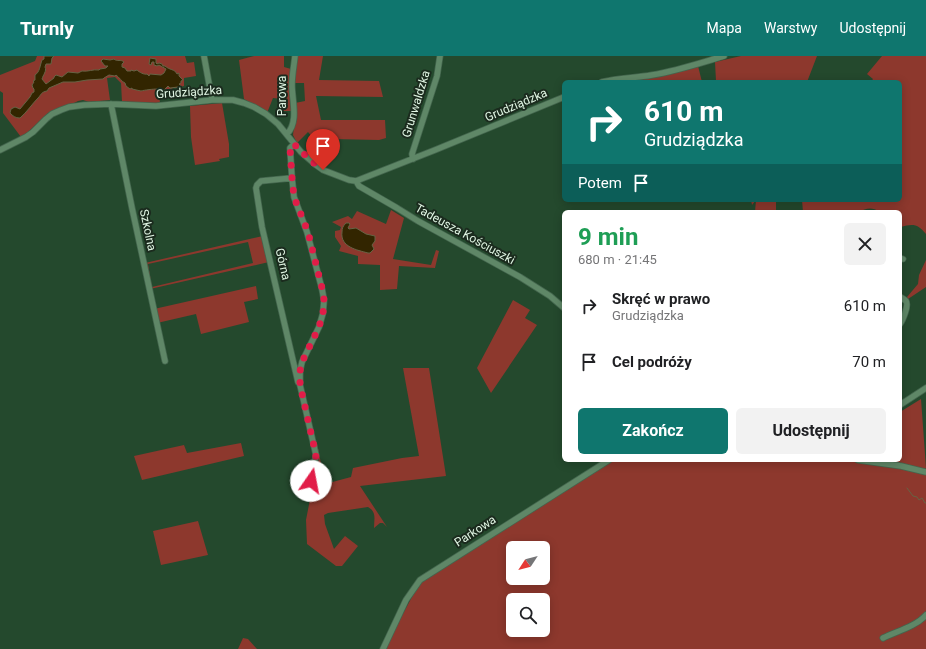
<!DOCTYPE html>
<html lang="pl">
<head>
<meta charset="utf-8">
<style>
  body { margin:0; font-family:Roboto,sans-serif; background:#f2f2f2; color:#202124; height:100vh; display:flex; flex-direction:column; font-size:15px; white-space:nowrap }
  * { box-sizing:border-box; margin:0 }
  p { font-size:13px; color:#757577 }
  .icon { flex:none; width:22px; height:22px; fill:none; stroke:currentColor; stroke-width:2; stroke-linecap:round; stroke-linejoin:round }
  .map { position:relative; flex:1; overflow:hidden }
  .drawer { position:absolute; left:562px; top:154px; width:340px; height:252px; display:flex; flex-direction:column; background:#fff; border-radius:6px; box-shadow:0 2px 10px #0003 }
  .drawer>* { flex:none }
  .hud { position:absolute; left:562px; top:24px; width:340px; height:122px; border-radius:6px; box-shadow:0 2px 10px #0003; background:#0f766e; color:#fff; overflow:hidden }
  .needle { width:26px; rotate:234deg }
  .controls { position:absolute; left:506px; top:485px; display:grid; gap:8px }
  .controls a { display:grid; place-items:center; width:44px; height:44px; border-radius:6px; background:#fff; box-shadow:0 2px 10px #0003; font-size:20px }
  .pin { position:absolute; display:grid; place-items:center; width:34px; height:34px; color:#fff; margin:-41px -17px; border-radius:50% 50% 50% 0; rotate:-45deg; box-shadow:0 0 4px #0007 }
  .pin .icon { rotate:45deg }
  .me { position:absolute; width:44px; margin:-22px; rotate:12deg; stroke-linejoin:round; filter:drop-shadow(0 0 3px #0008) }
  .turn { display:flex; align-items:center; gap:14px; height:84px; padding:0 16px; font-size:18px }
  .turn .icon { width:52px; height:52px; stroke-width:2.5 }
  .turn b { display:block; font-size:28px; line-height:34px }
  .then { display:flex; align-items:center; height:38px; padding:0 16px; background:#0003; gap:8px; font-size:15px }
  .round { display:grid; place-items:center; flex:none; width:42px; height:42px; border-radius:6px; background:#f2f2f2 }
  .head { display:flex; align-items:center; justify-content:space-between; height:68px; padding:0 16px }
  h1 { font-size:24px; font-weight:700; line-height:30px; color:#1e9e55 }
  .action { display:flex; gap:8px; margin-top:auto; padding:8px 16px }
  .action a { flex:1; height:46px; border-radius:6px; background:#0f766e; color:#fff; font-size:16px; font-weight:700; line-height:46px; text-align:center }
  .action a+a { background:#f2f2f2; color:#202124 }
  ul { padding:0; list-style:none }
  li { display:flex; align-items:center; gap:12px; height:56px; padding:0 16px }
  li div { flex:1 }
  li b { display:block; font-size:15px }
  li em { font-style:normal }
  header { display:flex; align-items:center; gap:24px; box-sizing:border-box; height:56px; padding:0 20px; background:#0f766e; color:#fff }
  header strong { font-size:19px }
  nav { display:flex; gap:22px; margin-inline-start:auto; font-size:14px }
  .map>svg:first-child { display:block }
  .green { fill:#8d382d; fill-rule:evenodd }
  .water { fill:#322500; stroke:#666344 }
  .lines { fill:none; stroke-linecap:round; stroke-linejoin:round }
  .stream { stroke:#666344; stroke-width:1 }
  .minor-casing { stroke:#44664e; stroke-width:7 }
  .minor { stroke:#5f8767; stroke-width:5.5 }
  .route { stroke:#e11d48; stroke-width:7; stroke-dasharray:0 12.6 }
  .labels { text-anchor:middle; stroke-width:4; stroke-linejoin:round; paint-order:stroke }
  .street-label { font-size:12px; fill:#e0f5e3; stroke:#1b2b1e }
</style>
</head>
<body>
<header>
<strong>Turnly</strong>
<nav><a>Mapa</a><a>Warstwy</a><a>Udostępnij</a></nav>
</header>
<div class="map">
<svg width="926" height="593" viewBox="0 0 926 593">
  <rect width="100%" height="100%" fill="#24492d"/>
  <path class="green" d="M37,0H185L187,7L194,6L196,20L184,22V30L159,35L160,48L122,46L121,27L115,21L107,22L110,44L89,46L83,44L78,45L72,48L48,57L28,76L21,81L3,57V37L0,35V19L35,5Z
    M254,0H284V11L291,13L294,0H323L319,24L379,25L383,41L316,40L321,64H385L386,82L379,84L332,83L326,98L308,76L297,87L293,79L295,60V47L305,45L304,27H291V55H283L282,43L273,42L267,57L244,43L239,4Z
    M741,0H817L807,26H639L638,23L698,10L702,26L716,25L715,6Z
    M882,0H926V178C917,167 913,168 900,171V156H884L882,155L879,156C873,151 866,152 859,156H803L802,144H900V26H871L873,23L867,18Z
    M222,47L229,88V101L219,103L220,105L195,109L191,81L190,50Z
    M751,144H776V156H755L756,144L752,149Z
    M391,154L404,162L393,203L431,209L436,194L439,195L435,212L399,210L397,233L380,234V209L358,208V200L339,195L341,190L335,181V175L340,174L341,171L332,166L348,160L352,163L357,155L386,168Z
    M263,180L269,206L150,233L145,207ZM248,186L253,207L152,231L148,208Z
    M926,204V231L908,243L907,241L918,228L919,219Z
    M256,230L258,243L244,246L249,266L201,278L196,258L157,267L154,253Z
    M513,244L530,254L525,262L537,269L491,337L477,312Z
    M403,312H429L446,420L360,430L387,471L383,467H380L374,472C374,463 377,456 368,451L328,457L324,459L325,468L334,493L345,480L358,490L342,510H336L307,488L306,464L313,428V391L317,387L325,428L351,421L353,412L402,402L419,400Z
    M921,343L926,412L925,413L879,404H900V356Z
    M241,387L244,400L142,424L134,400L184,389L187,397Z
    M611,404H851L926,417V593H384L420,526ZM513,492H543V522H513ZM513,544H543V574H513Z
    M198,465L208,499L161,509L153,475Z
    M243,582L248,583L257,593H238Z"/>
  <path class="water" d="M44,0H54L52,2L51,8H46L45,11C47,15 43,19 42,23L46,28L54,22V21L56,19L62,21L68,16L78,17L82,15C88,16 93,13 99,14L100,13L106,12L108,10H105L101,5L103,3L110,4L114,3C117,6 121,3 124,6L122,8V11L125,12L127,15H131V14L134,15L137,14C139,16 144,19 147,18L149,20L150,18L161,19L164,17L166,13L159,9L157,10L154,9V6H152L151,9L149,8L150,2L156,3V7L157,8L159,7L162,8L163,10H165C169,14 175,13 177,18L179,17V20L183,24L181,25V27L179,28L181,30L178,31L170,32L168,30L164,34C162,34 159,33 157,33C154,33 144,34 141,35L132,33V32L130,33L126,30L125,27C122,26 119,21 116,19L115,20L109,19L104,22L103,23L87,24L75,26H63L49,32L47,35C41,36 41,39 38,42C32,48 27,56 20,62C15,62 13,60 10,57L11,53L15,51L20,53L30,41L32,37L34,36V33L33,32L32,29L34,26L33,25L35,24V19C40,16 40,9 42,4L44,3Z
    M346,167H349L350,168L348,172L349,173L356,172L366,178L375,180V185L372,189L374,193L370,197H368C357,194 340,191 342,176C342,172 343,170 346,167Z"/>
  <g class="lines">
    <path class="stream" d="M907,432L913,440L917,441L919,444L922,442L925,447H926"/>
    <defs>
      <path id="minor" d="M204,0L212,44
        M602,26C619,22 635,22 652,19C676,15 700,7 724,0
        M111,48L132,152L165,305
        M287,78C299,66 292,44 292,29C292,19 294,10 295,0
        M294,88L290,92L292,122L294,141L307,176L322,233L324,244L323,257L319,271L302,306L300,315V329L316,399L311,425
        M0,94L26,81L33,76L46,63L52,58L61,54L69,51L84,49L111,48L156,50L212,44H233L244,47L254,51L266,58L278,68L301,96L316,109L323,114L349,124L356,125L435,94L564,41
        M413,103L412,98L437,20L440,0
        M292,122L261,125L257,129L256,132L262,171L298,326
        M356,125L359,130L397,152L418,165L520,221L550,240L564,252
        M900,202L903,203
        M900,241C901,241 905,244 906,245C909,249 903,264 900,268
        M900,349L926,332
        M858,404L901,410L926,416
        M883,582C897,575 915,571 926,559
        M383,593L406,544L420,524L609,404"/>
    </defs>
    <use href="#minor" class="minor-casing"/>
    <use href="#minor" class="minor"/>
  </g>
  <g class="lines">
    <path class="route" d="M311,425L316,399L300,329V315L302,306L319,271L323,257L324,244L322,232L308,176L294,141L292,122L290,92L294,88L310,104L323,114"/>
  </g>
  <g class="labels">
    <g class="street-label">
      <text transform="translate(189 36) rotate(-4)" y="4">Grudziądzka</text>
      <text transform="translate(282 40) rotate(-90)" y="4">Parowa</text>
      <text transform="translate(416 48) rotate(-73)" y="4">Grunwaldzka</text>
      <text transform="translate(516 49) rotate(-23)" y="4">Grudziądzka</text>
      <text transform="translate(148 174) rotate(78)" y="4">Szkolna</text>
      <text transform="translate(465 178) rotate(29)" y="4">Tadeusza Kościuszki</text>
      <text transform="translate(283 208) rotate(77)" y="4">Górna</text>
      <text transform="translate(475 475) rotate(-33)" y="4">Parkowa</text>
    </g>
  </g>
</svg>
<div class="controls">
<a><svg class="needle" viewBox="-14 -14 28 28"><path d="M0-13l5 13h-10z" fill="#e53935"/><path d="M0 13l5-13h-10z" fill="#757577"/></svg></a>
<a><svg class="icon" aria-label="search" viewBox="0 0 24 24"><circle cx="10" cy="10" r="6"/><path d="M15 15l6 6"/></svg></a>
</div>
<div class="pin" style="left:323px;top:114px;background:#d93025"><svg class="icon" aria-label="arrive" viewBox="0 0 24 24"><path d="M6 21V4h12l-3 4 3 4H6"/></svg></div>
<svg class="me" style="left:311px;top:425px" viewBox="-20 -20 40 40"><circle r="19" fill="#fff"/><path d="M0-13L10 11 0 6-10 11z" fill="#e11d48"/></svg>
<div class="hud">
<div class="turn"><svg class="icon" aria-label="right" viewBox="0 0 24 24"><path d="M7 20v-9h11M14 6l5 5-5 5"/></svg><div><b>610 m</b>Grudziądzka</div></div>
<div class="then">Potem<svg class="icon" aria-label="arrive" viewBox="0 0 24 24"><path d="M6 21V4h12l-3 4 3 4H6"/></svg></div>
</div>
<section class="drawer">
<div class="head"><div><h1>9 min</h1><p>680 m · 21:45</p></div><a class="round"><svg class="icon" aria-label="close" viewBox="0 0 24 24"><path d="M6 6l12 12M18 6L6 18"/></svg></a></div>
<ul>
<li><svg class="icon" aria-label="right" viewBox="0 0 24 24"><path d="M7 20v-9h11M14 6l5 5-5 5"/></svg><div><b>Skręć w prawo</b><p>Grudziądzka</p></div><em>610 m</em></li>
<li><svg class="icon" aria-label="arrive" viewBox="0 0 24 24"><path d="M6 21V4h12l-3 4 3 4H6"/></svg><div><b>Cel podróży</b></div><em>70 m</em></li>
</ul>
<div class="action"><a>Zakończ</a><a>Udostępnij</a></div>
</section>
</div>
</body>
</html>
